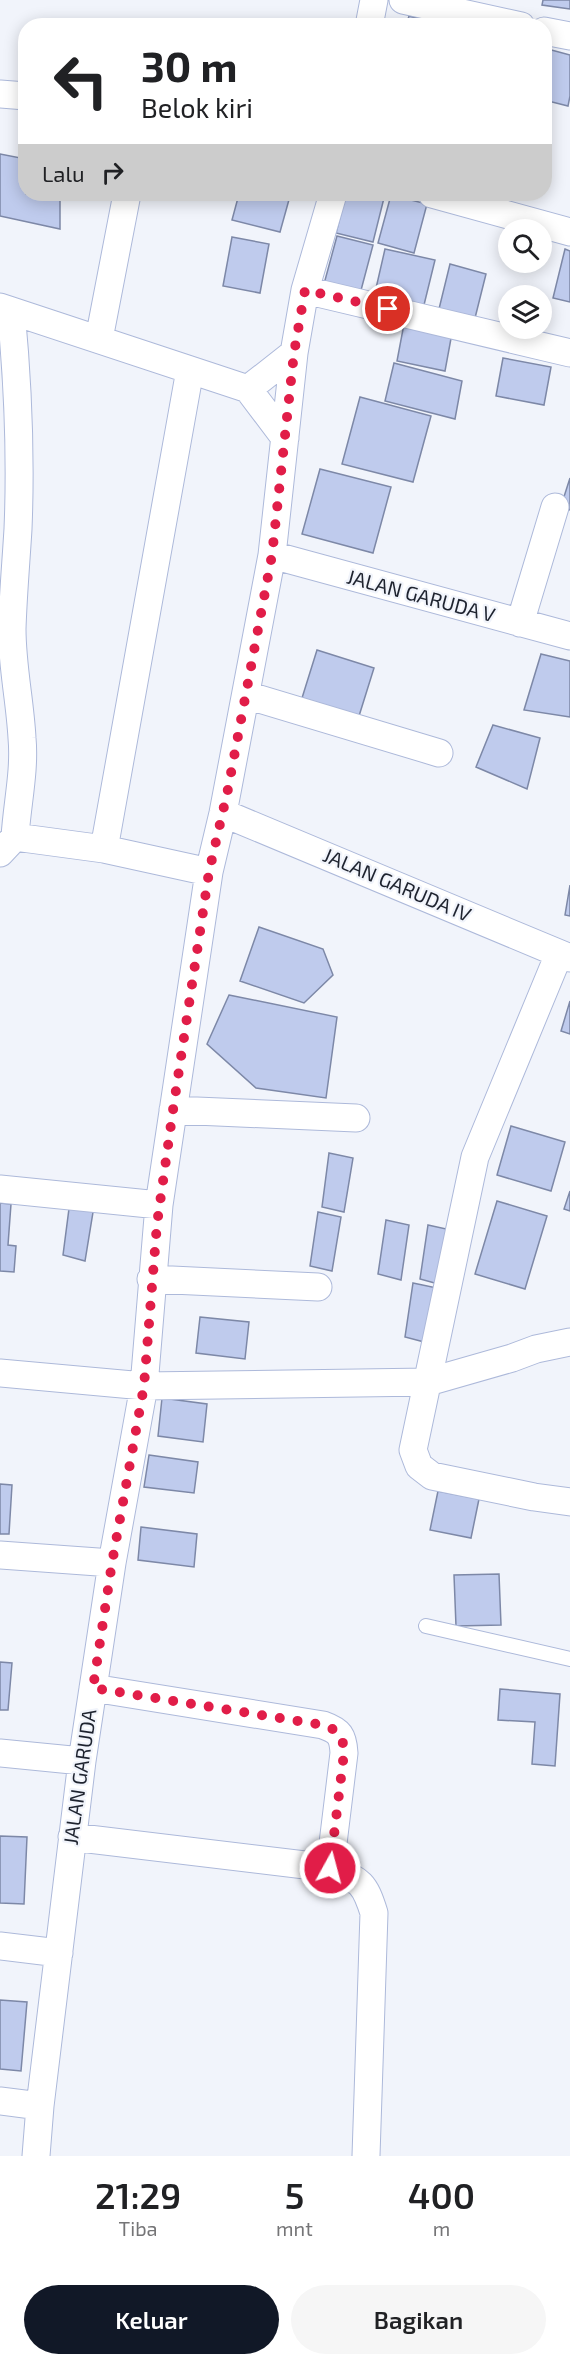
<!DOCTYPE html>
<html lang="id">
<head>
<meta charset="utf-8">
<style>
  body { margin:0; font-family:"Exo 2",sans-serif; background:#f6f6f6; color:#202124; height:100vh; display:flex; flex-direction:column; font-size:22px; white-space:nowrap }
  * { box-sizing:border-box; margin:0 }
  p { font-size:20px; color:#757577 }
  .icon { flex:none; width:33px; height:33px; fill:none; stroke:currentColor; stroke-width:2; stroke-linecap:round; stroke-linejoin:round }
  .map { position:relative; height:2156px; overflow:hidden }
  .drawer { display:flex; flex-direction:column; background:#fff; flex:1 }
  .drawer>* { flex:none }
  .top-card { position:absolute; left:18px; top:18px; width:534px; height:183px; border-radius:24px; box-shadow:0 3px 15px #0003; background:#fff; color:#202124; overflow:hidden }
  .fabs { position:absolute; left:498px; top:219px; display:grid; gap:12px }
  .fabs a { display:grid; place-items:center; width:54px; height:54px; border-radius:50%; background:#fff; box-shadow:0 3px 15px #0003; font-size:30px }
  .pin { position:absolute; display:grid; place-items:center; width:51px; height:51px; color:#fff; margin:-26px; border:3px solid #fff; border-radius:50%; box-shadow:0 2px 6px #0007 }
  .me { position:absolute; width:66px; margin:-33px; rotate:7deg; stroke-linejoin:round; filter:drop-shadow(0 0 4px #0008) }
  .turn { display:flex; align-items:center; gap:21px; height:126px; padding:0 24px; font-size:27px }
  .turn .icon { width:78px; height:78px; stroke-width:2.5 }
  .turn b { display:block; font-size:42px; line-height:51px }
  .then { display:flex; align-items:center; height:57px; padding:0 24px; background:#0003; gap:12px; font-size:22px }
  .eta { display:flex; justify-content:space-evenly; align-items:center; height:102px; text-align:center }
  .eta b { font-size:36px; font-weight:600; line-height:42px }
  .button { display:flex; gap:12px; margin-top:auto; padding:12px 24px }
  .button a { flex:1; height:69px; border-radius:36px; background:#111827; color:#fff; font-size:24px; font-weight:600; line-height:69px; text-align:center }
  .button a+a { background:#f6f6f6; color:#202124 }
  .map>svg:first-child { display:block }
  .building { fill:#bfcbed; stroke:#7d88a7; stroke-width:1.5 }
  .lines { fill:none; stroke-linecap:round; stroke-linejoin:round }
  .service-casing { stroke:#adb9da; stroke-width:16 }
  .minor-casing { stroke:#adb9da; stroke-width:29 }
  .service { stroke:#fff; stroke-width:14 }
  .minor { stroke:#fff; stroke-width:27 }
  .route { stroke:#e11d48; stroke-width:10; stroke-dasharray:0 18 }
  .labels { text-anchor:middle; stroke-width:4.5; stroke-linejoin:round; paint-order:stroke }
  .street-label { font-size:20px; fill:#1e232f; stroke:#f1f4fb }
</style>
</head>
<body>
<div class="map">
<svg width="570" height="2156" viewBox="0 0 570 2156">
  <rect width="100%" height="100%" fill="#f1f4fb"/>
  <path class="building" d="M543,0H570V9L542,5Z
    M409,16L445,25L406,26Z
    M544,48L570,55V96L568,106L544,100Z
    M0,154L26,159V194H60V229L0,216Z
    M239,194H280L290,196L280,232L232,220Z
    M346,194H385L373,242L336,233Z
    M391,195L427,204L414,253L378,243Z
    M337,236L373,245L360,294L324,284Z
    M232,237L269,244L260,293L223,286Z
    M385,249L435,260L423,309L374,297Z
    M565,249L570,251V302L553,298Z
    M450,264L486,274L474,322L438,313Z
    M404,324L452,333L445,371L397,361Z
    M503,358L551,367L544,405L496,396Z
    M394,363L462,381L455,419L385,401Z
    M360,397L431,416L413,482L342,464Z
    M320,469L391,487L373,553L302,534Z
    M570,478V510L561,506Z
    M317,650L374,668L359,716L302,698Z
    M541,654L570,661V717L524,710Z
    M493,725L540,738L527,789L476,767Z
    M570,885V916L565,915Z
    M259,927L323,949L333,975L304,1003L240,981Z
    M229,995L337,1017L326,1098L256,1088L207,1044Z
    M570,1001V1034L561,1031Z
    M511,1126L565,1142L551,1191L497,1175Z
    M329,1153L353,1158L344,1212L322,1207Z
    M570,1191V1211L564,1209Z
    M70,1201L94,1206L85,1261L63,1255Z
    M497,1201L547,1216L525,1289L475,1274Z
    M0,1203L11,1204L8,1245L16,1246L14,1272L0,1271Z
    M318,1212L341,1217L332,1271L310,1266Z
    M386,1220L409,1225L401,1280L378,1274Z
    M428,1225L451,1230L442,1285L420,1279Z
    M413,1283L437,1288L428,1343L405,1337Z
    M200,1317L249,1322L245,1359L196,1353Z
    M162,1398L207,1404L203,1442L158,1436Z
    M149,1455L198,1462L194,1493L144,1487Z
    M0,1484L12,1485L9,1534H0Z
    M438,1491L479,1499L471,1538L430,1530Z
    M141,1527L197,1534L194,1567L138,1560Z
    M499,1574L501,1625L456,1626L454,1575Z
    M0,1662L12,1663L8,1710H0Z
    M500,1689L560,1694L555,1766L532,1764L535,1722L498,1720Z
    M0,1836L27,1837L24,1904L0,1903Z
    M0,2000L27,2002L21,2071L0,2069Z"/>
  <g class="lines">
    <defs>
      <path id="service" d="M426,1626L570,1659"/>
      <path id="minor" d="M403,0L521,26
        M369,26L374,0
        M544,31L570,36
        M0,94L26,96
        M432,194L570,232
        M305,290L570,353
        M0,307L248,389L285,438
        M99,339L127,194
        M190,370L104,849L209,872
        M248,389L294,353
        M272,555L570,636
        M520,623L555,507
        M246,695L439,753
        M223,813L570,958
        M15,837L104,849
        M0,853L15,837C17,804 25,771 22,738C20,701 12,666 12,629C13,596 16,562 18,529C21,456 18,384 11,311
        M559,954L475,1157L413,1450L419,1466L432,1476L534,1497L570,1502
        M173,1110L356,1118
        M0,1189L159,1205
        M151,1279L318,1287
        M0,1373L144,1386L428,1382L512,1358L536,1349L570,1342
        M0,1555L112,1563
        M93,1688L323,1725C340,1731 343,1736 344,1753L330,1868
        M0,1753L82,1761
        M72,1837L330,1868C360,1881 364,1881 374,1913L366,2156
        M0,1946L59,1953
        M0,2101L40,2106
        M36,2156L40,2106L82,1761L112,1563L144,1386L159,1205L209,872L223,813L272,555L294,353L305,290L333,194"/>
    </defs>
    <use href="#service" class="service-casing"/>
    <use href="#minor" class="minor-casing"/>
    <use href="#service" class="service"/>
    <use href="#minor" class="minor"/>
  </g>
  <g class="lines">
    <path class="route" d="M330,1868L344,1753C343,1736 340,1731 323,1725L93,1688L112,1563L144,1386L157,1224L173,1110L209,872L228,789L272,555L294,353L305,290L388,309"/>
  </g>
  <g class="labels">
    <g class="street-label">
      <text transform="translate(421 596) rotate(15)" y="7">JALAN GARUDA V</text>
      <text transform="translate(397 885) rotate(23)" y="7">JALAN GARUDA IV</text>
      <text transform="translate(80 1777) rotate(-82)" y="7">JALAN GARUDA</text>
    </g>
  </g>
</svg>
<div class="fabs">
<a><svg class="icon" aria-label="search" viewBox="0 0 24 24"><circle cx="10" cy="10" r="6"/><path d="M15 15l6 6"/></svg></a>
<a><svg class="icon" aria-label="layers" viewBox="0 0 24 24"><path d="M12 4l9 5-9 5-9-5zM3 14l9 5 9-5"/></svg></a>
</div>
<div class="pin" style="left:388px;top:309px;background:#d93025"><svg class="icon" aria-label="arrive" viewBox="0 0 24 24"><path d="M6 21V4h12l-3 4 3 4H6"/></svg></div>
<svg class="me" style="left:330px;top:1868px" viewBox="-20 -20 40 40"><circle r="17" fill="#e11d48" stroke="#fff" stroke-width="3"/><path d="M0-11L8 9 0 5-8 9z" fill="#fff"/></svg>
<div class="top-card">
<div class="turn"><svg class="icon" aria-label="left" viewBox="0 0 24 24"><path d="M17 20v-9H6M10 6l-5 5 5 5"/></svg><div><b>30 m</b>Belok kiri</div></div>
<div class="then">Lalu<svg class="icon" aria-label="right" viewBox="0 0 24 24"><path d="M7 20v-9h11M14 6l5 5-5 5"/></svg></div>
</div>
</div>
<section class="drawer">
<div class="eta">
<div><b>21:29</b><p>Tiba</p></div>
<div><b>5</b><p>mnt</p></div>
<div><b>400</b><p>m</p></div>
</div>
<div class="button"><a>Keluar</a><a>Bagikan</a></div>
</section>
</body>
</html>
